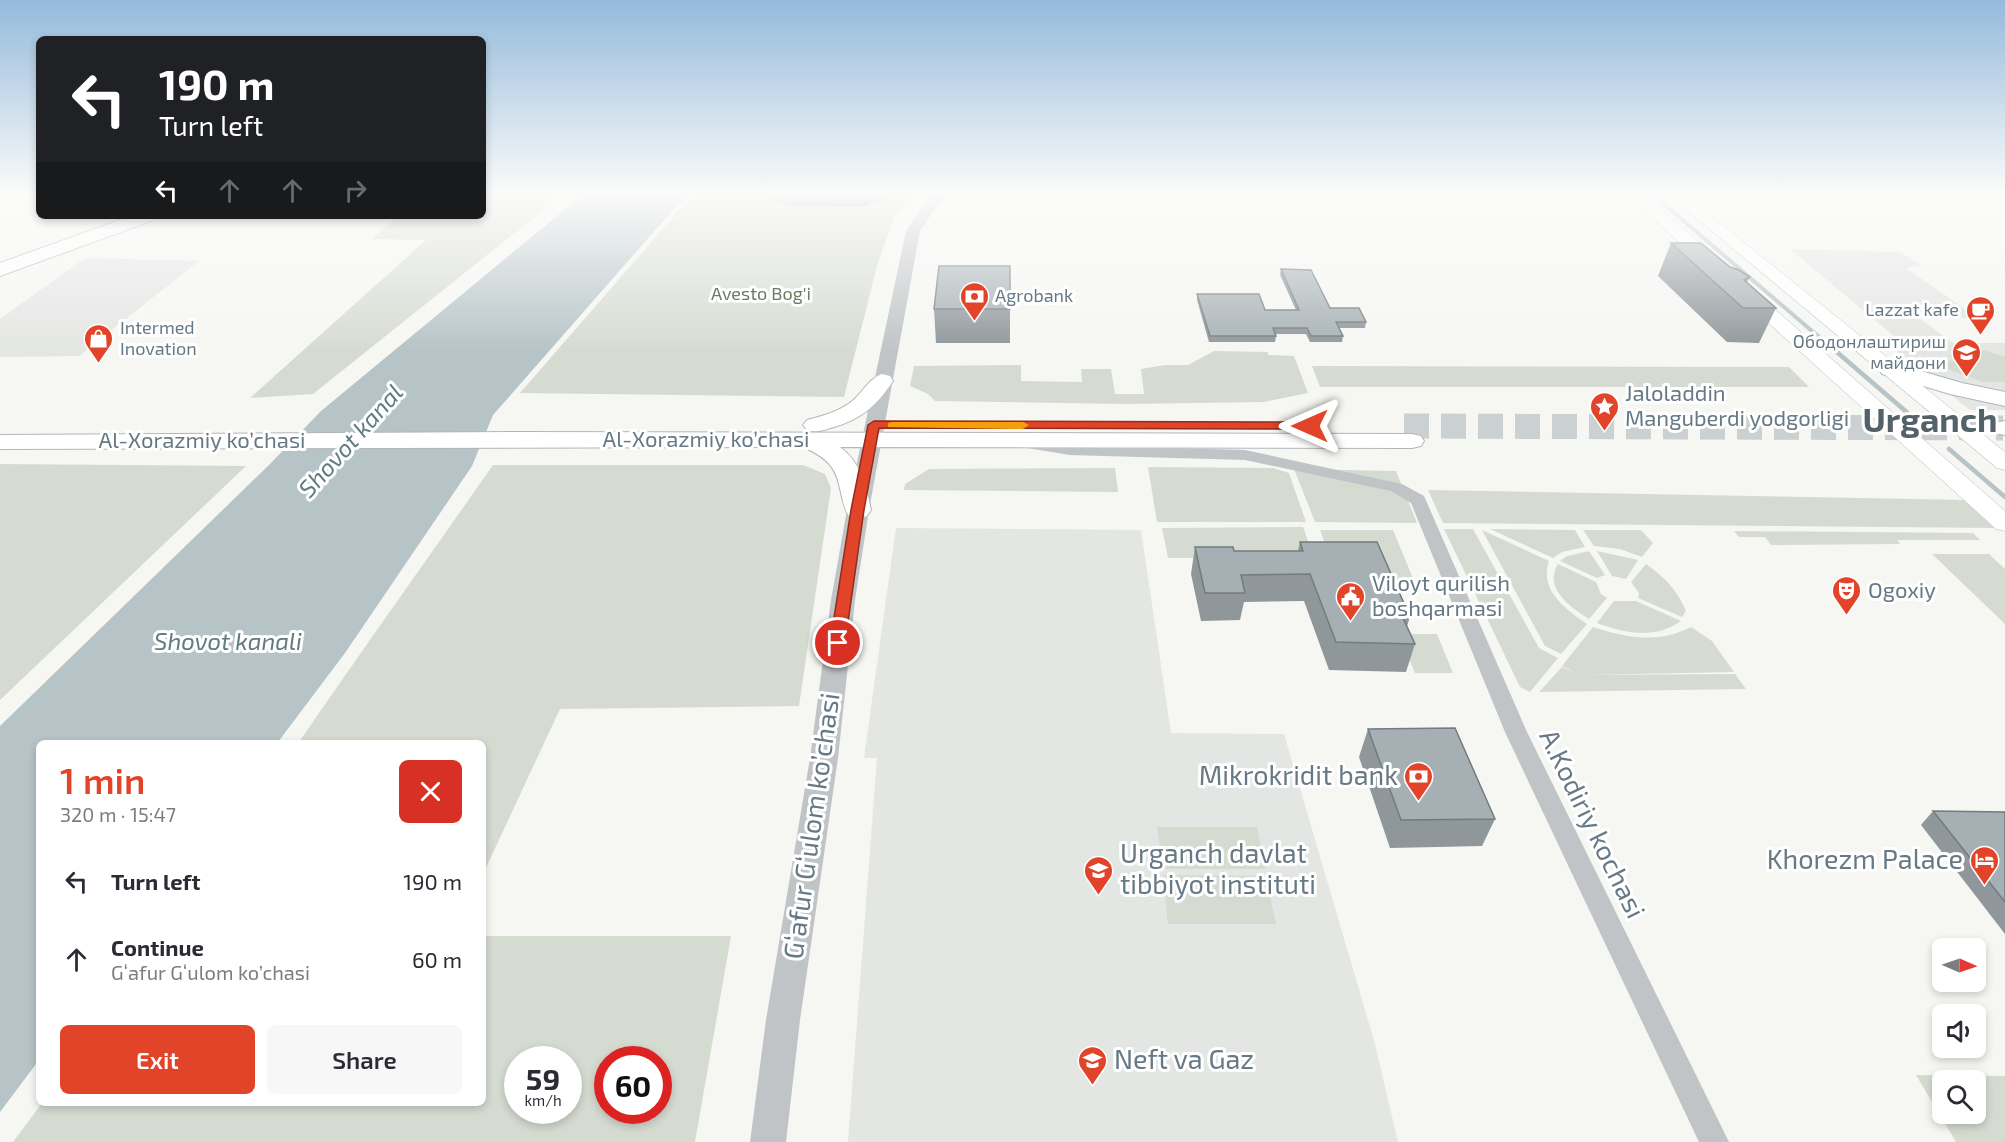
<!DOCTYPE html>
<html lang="en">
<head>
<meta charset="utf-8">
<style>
  body { margin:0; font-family:"Exo 2",sans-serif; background:#f7f7f7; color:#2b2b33; height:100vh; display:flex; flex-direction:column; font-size:22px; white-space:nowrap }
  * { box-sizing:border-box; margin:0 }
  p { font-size:20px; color:#7c7c81 }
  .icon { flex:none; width:33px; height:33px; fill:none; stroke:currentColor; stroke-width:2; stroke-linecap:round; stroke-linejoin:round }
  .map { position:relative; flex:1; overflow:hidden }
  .sheet { position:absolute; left:36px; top:740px; width:450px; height:366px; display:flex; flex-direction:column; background:#fff; border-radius:9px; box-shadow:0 3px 9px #0003 }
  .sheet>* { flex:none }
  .guide { position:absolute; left:36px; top:36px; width:450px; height:183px; border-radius:9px; box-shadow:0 3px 9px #0003; background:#202124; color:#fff; overflow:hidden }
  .needle { width:39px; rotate:92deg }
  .buttons { position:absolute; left:1932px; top:938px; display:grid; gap:12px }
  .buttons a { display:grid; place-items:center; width:54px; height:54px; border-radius:9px; background:#fff; box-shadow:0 3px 9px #0003; font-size:30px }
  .speed { position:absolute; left:504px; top:1046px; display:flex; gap:12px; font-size:30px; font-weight:700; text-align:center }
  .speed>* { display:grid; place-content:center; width:78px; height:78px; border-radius:50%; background:#fff; box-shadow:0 3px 9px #0003; line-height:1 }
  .speed small { font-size:15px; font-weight:400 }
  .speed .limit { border:9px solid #d22; background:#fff; color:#111 }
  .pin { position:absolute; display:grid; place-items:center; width:51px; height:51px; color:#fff; margin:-26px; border:3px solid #fff; border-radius:50%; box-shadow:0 2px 6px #0007 }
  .me { position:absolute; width:66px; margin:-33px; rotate:270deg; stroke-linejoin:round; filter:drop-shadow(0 0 4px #0008) }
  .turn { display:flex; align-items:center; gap:21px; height:126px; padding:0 24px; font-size:27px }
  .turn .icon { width:78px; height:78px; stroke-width:2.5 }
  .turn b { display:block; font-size:42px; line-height:51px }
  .lanes { display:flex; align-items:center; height:57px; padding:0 24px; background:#0003; justify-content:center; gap:30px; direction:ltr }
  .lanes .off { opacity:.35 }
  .round { display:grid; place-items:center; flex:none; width:63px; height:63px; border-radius:9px; background:#f7f7f7 }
  .head { display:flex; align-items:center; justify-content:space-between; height:102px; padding:0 24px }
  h1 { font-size:36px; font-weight:600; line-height:45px; color:#e14429 }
  .primary-button { display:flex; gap:12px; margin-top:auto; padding:12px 24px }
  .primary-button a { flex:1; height:69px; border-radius:9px; background:#e14429; color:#fff; font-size:24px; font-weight:600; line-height:69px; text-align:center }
  .primary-button a+a { background:#f7f7f7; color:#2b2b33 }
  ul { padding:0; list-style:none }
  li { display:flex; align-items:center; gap:18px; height:78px; padding:0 24px }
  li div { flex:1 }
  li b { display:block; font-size:22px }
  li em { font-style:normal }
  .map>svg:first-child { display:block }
  .built { fill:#e4e6e4 }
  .green { fill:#d6dbd2; fill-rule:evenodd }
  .water { fill:#b6c4c7 }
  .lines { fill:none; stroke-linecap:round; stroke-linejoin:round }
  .stream-far1 { stroke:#b6c4c7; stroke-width:4 }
  .stream { stroke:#b6c4c7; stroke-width:4.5 }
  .primary-tunnel { stroke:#cbd0d2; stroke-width:25; stroke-dasharray:25 12; stroke-linecap:butt }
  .secondary-casing { stroke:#b2b8bc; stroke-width:1 }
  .primary-casing { stroke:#b1b7ba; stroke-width:2 }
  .minor { fill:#c0c4c7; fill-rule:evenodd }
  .tertiary { fill:#c0c4c7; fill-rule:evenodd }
  .secondary { fill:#fff; fill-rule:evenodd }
  .primary { fill:#fff; fill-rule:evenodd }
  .wall { fill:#8f979b }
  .shaded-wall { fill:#747b7e }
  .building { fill:#a6b0b4; stroke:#747b7e; stroke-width:1.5 }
  .route { fill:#e14429; stroke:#922c1b; stroke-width:1.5 }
  .slow { fill:#f59e0b }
  .labels { text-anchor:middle; stroke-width:6; stroke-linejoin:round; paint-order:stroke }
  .far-park-label { font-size:18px; fill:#6b7b64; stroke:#fff }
  .far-poi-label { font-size:18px; fill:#667984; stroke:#fff; text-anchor:start }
  .poi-label { font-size:22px; fill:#667984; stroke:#fff; text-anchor:start }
  .street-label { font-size:22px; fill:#667984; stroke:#fff }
  .water-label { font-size:24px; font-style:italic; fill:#617b80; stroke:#fff }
  .near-poi-label { font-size:27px; fill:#667984; stroke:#fff; text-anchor:end }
  .near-street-label { font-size:27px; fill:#667984; stroke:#fff }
  .town-label { font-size:34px; font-weight:bold; fill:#536169; stroke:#fff }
</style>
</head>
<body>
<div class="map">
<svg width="2005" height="1142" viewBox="0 0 2005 1142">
  <rect width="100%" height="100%" fill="#f6f6f3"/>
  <path class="built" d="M1790,249L1900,252L1922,265L1906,268L1978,318H1919L1953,343H2005V410H1970L1888,344L1929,343L1901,342Z
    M85,258L199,261L79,356L0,357V319Z
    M896,528L1141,530L1171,733L1284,734L1375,1044L1398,1142H848L877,758H864Z"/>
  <path class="green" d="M483,192H566L313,394L250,398L426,240L372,239L398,216H483Z
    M698,192H924L895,214L877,266L844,397L520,393L680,209Z
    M1984,350L2005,357V382H1983L1923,360L1968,361Z
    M1214,351L1268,352V355L1294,356L1308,393L1264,402L1124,404L935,401L928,394L910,386L914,366L1021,365V381L1082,382L1081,369H1111L1115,394H1144L1141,369L1165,365H1188Z
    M1312,366L1789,367L1809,387H1320Z
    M0,464L246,466L0,700Z
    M493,465H803L825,474L831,488L799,706L560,709L483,874V742H299C362,650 428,558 493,465Z
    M1148,467L1273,468L1289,473L1306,522H1157Z
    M1115,468L1118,492L904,490L905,484L929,469Z
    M1294,469L1396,471L1417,523L1315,522Z
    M1428,490L1967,500L1996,528L1443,523Z
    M1303,527L1311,549L1298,558H1168L1162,528Z
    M1444,529H1473L1539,648L1558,658L1530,692L1520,687Z
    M1490,529L1575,530L1585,547L1562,552L1553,558Z
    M1320,530H1393L1419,593H1382L1327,549Z
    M1482,530L1549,561C1539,590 1565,609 1587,624L1561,654L1545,646Z
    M1583,530H1641L1653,543L1642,557L1620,549L1594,546Z
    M1734,531L1973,533L1980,540H1897L1900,544L1771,545L1765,537H1739Z
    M1589,551L1605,575L1597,578L1560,561L1567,556Z
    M1597,551L1638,560L1626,579L1612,576Z
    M1932,554H1989L2005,569V624Z
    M1558,564L1596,582L1601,594L1607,598L1589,619C1570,607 1543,588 1558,564Z
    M1646,564C1664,577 1677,589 1686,611L1682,617L1638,598L1639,593L1631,582Z
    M1614,601H1636L1681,621C1655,640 1624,633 1597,623Z
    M1593,627C1627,638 1658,644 1691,627L1712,641L1734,672L1582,675L1735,674L1746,689L1539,692L1562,667L1578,674L1562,666Z
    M1399,634H1437L1453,673H1415Z
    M1157,827H1257L1265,869H1163Z
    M1163,875L1266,876L1276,924H1168Z
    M483,936H731L695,1142H13L42,1103L483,1102ZM518,1059H568V1110H518ZM608,1059H658V1110H608Z
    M1916,1075L2005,1076V1142H1956ZM1942,1080H1976V1113H1942Z"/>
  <path class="water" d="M586,192H692L672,211L493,415L472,466L345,653L278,742H39V1060L0,1112V726L270,464L321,411Z"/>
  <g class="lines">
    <path class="stream-far1" d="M1650,192L1833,349"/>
    <path class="stream" d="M1831,347L1917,421
      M1949,449L2005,497"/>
    <path class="primary-tunnel" d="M1404,426L2003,428"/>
    <defs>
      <path id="secondary" d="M1625,192H1642L1721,262L1724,266L1721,270H1709Z
        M1665,192H1681L2005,452V470L1997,468Z
        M1747,289L1753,290L2005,511V531L1996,529L1741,298L1738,294L1741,290Z"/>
      <path id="primary" d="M131,216H157L154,220L0,276V263Z
        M1890,362L1962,383L2005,392V406L1950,394L1882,374L1879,369L1882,364Z
        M882,374L890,376L893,381C877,405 862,419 834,427C824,430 817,433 807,430L803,425L807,420C822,416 838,412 851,402C862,394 869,378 882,374Z
        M2005,421V435L1994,433L1991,428L1994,423Z
        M521,432L1412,434L1421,436L1424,441L1421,446L1412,448L840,447C861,463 866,485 871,510L867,516L858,518L849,516C844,509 843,501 841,493C836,466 828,459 804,447L0,449V435Z"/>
    </defs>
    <use href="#secondary" class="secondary-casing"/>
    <use href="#primary" class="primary-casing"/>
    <path class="minor" d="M1026,439L1070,445L1245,450L1402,484L1424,496L1527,732L1729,1142H1699L1505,732L1411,503L1391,491L1245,460L1070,455L1021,447L1018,444L1021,441Z"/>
    <path class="tertiary" d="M938,192H953L936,207L920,231L869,510L855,600L838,758L800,1020L786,1142H750L766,1020L810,758L831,600L847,510L906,231L926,201Z"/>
    <use href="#secondary" class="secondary"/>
    <use href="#primary" class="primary"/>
  </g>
  <path class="wall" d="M757,192H901L862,207L787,206Z
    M1671,243L1730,267L1750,277L1747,282L1776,308L1759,343L1727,342L1658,276Z
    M1281,269L1330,308L1366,322L1365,328H1339L1343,336L1342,342H1310L1306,334H1275L1276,336L1275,342H1209L1197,300V294L1265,310H1296L1280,275Z
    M934,309H1010V343H936Z
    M1300,542L1410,617L1407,626L1415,644L1406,672L1329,670L1304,601L1244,602L1240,620L1201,621L1191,574L1195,547L1234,551H1298Z
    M1368,729L1495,819L1482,846L1390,848L1359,757Z
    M1933,811L2005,812V934L1921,825Z"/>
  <path class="shaded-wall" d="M861,192H901L862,207Z"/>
  <path class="building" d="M1671,243H1701L1730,267L1739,270L1750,277L1744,280L1776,308H1743Z
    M939,266H1010V309H934Z
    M1281,269L1311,270L1330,308H1359L1366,322H1336L1343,336H1311L1307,328H1273L1276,336H1210L1197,294H1259L1265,310H1299Z
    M1300,542H1377L1410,617L1403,618L1415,644L1336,642L1310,574L1241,575L1245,593H1205L1195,547H1233L1234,551H1303Z
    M1455,728L1495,819L1401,820L1368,729Z
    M1933,811L2005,812V902Z"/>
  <linearGradient id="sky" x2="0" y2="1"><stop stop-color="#94badb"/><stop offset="0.55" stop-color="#fbfbfa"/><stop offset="1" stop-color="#fbfbfa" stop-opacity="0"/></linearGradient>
  <rect width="2005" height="352" fill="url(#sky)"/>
  <path class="route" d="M874,421L1310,422L1316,426L1310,429L879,428L864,510L845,643L838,648L830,643L851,510L868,425Z"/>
  <path class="slow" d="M892,422H1023L1029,425L1023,429L888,427V423Z"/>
  <defs>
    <symbol id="bank-pin" viewBox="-11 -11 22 30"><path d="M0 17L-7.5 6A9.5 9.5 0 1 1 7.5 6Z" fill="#e14429" stroke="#fff"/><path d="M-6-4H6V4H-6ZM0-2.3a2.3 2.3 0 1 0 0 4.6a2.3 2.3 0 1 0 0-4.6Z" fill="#fff"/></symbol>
    <symbol id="cafe-pin" viewBox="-11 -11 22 30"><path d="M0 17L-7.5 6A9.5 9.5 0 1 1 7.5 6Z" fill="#e14429" stroke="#fff"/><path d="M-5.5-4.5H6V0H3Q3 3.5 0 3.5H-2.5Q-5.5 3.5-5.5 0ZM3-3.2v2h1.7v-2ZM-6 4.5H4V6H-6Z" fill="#fff"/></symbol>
    <symbol id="shop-pin" viewBox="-11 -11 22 30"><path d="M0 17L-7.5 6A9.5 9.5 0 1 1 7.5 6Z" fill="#e14429" stroke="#fff"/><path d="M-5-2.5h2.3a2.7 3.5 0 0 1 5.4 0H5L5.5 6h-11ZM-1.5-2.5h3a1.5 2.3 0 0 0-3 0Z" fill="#fff"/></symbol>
    <symbol id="school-pin" viewBox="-11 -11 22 30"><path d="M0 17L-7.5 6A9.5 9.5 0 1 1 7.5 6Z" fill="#e14429" stroke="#fff"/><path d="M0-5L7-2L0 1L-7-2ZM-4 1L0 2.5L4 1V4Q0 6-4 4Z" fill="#fff"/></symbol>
    <symbol id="sight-pin" viewBox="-11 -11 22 30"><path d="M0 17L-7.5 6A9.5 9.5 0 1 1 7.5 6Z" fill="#e14429" stroke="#fff"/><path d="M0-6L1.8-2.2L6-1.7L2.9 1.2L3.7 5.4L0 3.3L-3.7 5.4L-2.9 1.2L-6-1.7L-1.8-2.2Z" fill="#fff"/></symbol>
    <symbol id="theatre-pin" viewBox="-11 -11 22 30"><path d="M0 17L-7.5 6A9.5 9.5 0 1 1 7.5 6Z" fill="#e14429" stroke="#fff"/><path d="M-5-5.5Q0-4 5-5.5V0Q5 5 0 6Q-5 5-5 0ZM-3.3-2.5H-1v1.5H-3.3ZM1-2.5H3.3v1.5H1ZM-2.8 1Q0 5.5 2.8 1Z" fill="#fff"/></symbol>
    <symbol id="civic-pin" viewBox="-11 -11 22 30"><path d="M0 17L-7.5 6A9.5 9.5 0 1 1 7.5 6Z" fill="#e14429" stroke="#fff"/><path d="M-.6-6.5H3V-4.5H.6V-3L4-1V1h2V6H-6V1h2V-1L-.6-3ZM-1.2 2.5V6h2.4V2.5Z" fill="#fff"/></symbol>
    <symbol id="hotel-pin" viewBox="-11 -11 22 30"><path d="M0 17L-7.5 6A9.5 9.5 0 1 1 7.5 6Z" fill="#e14429" stroke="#fff"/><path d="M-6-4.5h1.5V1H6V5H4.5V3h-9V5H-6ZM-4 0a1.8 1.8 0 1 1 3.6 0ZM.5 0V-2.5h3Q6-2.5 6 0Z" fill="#fff"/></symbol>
    <symbol id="university-pin" viewBox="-11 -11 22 30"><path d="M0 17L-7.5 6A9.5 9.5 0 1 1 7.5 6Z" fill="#e14429" stroke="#fff"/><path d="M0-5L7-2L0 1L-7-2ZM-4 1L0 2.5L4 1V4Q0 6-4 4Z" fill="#fff"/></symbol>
  </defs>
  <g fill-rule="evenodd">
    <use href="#bank-pin" x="958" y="280" width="33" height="45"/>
    <use href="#cafe-pin" x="1964" y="294" width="33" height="45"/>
    <use href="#shop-pin" x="82" y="322" width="33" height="45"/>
    <use href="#school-pin" x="1950" y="336" width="33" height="45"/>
    <use href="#sight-pin" x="1588" y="390" width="33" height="45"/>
    <use href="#theatre-pin" x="1830" y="574" width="33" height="45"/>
    <use href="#civic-pin" x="1334" y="580" width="33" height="45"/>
    <use href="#bank-pin" x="1402" y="760" width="33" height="45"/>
    <use href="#hotel-pin" x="1968" y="844" width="33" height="45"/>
    <use href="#university-pin" x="1082" y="854" width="33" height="45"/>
    <use href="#school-pin" x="1076" y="1044" width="33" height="45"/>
  </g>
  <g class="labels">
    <g class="far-park-label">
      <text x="761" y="300">Avesto Bog'i</text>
    </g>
    <g class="far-poi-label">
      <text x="995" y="302">Agrobank</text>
      <text x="1959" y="316" text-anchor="end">Lazzat kafe</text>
      <text x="120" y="334">Intermed<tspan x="120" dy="21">Inovation</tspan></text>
      <text x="1946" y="348" text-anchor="end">Ободонлаштириш<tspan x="1946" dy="21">майдони</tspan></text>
    </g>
    <g class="poi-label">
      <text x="1625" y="401">Jaloladdin<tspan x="1625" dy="25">Manguberdi yodgorligi</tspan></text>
      <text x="1372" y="591">Viloyt qurilish<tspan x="1372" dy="25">boshqarmasi</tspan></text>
      <text x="1868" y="598">Ogoxiy</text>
    </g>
    <g class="street-label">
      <text x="706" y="447">Al-Xorazmiy ko’chasi</text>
      <text x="202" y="448">Al-Xorazmiy ko’chasi</text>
    </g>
    <g class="water-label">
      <text transform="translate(351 441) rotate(-48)" y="8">Shovot kanal</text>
      <text x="228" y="650">Shovot kanali</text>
    </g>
    <g class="near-poi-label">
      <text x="1398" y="785">Mikrokridit bank</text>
      <text x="1120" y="863" text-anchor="start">Urganch davlat<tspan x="1120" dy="31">tibbiyot instituti</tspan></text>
      <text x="1963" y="869">Khorezm Palace</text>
      <text x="1114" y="1069" text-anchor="start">Neft va Gaz</text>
    </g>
    <g class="near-street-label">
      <text transform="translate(1592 824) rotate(64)" y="9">A.Kodiriy kochasi</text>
      <text transform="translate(812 826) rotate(-82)" y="9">Gʻafur Gʻulom ko’chasi</text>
    </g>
    <g class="town-label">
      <text x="1930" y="432">Urganch</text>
    </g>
  </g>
</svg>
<div class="buttons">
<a><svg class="needle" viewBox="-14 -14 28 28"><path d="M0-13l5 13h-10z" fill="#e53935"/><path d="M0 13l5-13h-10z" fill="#7c7c81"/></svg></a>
<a><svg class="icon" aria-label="sound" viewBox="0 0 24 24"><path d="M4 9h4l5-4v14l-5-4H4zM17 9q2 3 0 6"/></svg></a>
<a><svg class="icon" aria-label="search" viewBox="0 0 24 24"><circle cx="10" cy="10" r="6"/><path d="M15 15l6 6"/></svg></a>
</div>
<div class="speed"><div>59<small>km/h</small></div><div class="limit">60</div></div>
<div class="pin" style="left:838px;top:643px;background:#d93025"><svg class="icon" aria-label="arrive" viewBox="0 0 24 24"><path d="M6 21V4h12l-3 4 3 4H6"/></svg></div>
<svg class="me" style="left:1310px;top:426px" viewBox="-20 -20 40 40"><path d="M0-17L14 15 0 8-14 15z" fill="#e14429" stroke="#fff" stroke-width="4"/></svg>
<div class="guide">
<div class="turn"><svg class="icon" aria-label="left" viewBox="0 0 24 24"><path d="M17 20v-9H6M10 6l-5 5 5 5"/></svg><div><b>190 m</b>Turn left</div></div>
<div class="lanes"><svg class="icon" aria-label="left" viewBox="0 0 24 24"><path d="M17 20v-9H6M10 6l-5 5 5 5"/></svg><svg class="icon off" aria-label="ahead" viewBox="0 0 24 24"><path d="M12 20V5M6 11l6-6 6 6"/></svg><svg class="icon off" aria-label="ahead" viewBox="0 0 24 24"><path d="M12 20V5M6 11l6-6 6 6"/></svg><svg class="icon off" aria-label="right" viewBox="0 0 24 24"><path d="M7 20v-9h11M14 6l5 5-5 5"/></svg></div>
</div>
<section class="sheet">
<div class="head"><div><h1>1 min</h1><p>320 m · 15:47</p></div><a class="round" style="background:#d93025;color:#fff"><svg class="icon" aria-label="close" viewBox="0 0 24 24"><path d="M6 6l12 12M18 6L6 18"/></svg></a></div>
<ul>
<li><svg class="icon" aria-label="left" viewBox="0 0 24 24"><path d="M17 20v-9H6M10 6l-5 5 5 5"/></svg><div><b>Turn left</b></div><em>190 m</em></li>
<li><svg class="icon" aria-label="ahead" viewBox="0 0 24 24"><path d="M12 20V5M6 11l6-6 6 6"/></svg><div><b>Continue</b><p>Gʻafur Gʻulom ko’chasi</p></div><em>60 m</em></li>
</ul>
<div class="primary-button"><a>Exit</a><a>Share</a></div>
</section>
</div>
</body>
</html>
